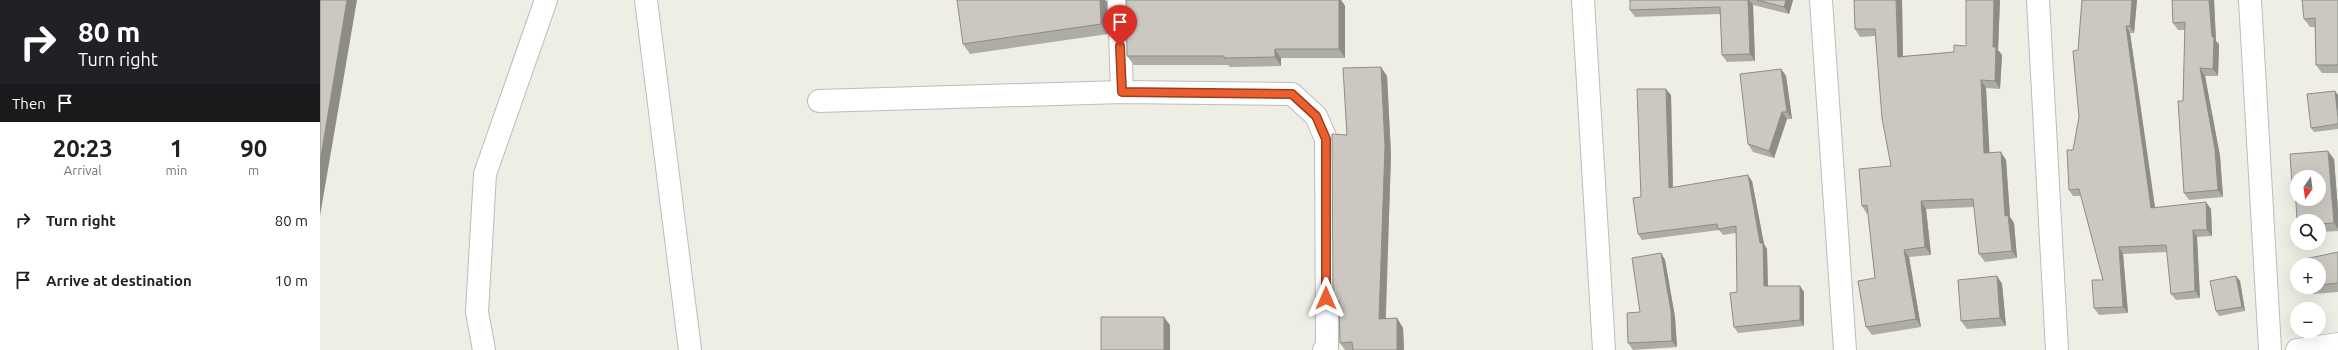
<!DOCTYPE html>
<html lang="en">
<head>
<meta charset="utf-8">
<style>
  body { margin:0; font-family:Ubuntu,sans-serif; background:#f6f6f6; color:#202124; height:100vh; display:flex; flex-direction:column; font-size:15px; white-space:nowrap }
  * { box-sizing:border-box; margin:0 }
  p { font-size:13px; color:#757577 }
  .icon { flex:none; width:22px; height:22px; fill:none; stroke:currentColor; stroke-width:2; stroke-linecap:round; stroke-linejoin:round }
  .map { position:relative; flex:1; overflow:hidden }
  .drawer { display:flex; flex-direction:column; background:#fff; width:320px }
  .drawer>* { flex:none }
  .banner { background:#202124; color:#fff; overflow:hidden }
  .needle { width:26px; rotate:194deg }
  .tools { position:absolute; left:1970px; top:170px; display:grid; gap:8px }
  .tools a { display:grid; place-items:center; width:36px; height:36px; border-radius:50%; background:#fff; box-shadow:0 4px 16px #0002; font-size:20px }
  .pin { position:absolute; display:grid; place-items:center; width:34px; height:34px; color:#fff; margin:-41px -17px; border-radius:50% 50% 50% 0; rotate:-45deg; box-shadow:0 0 4px #0007 }
  .pin .icon { rotate:45deg }
  .me { position:absolute; width:44px; margin:-22px; rotate:0deg; stroke-linejoin:round; filter:drop-shadow(0 0 3px #0008) }
  .turn { display:flex; align-items:center; gap:14px; height:84px; padding:0 12px; font-size:18px }
  .turn .icon { width:52px; height:52px; stroke-width:2.5 }
  .turn b { display:block; font-size:28px; line-height:34px }
  .then { display:flex; align-items:center; height:38px; padding:0 12px; background:#0003; gap:8px; font-size:15px }
  .eta { display:flex; justify-content:space-evenly; align-items:center; height:68px; text-align:center }
  .eta b { font-size:24px; font-weight:700; line-height:28px }
  ul { padding:0; list-style:none }
  li { display:flex; align-items:center; gap:12px; height:60px; padding:0 12px }
  li div { flex:1 }
  li b { display:block; font-size:15px }
  li em { font-style:normal }
  main { display:flex; flex:1; min-height:0 }
  .map>svg:first-child { display:block }
  .lines { fill:none; stroke-linecap:round; stroke-linejoin:round }
  .minor-casing { stroke:#bbbcc3; stroke-width:24 }
  .secondary-casing { stroke:#b9bbc2; stroke-width:24 }
  .minor { stroke:#fff; stroke-width:22 }
  .secondary { stroke:#fff; stroke-width:22 }
  .wall { fill:#aeaca6 }
  .shaded-wall { fill:#8d8c87 }
  .building { fill:#cac8c1; stroke:#8d8c87; fill-rule:evenodd }
  .route-casing { stroke:#993e1e; stroke-width:10 }
  .route { stroke:#eb5f2e; stroke-width:7 }
</style>
</head>
<body>
<main>
<section class="drawer">
<div class="banner">
<div class="turn"><svg class="icon" aria-label="right" viewBox="0 0 24 24"><path d="M7 20v-9h11M14 6l5 5-5 5"/></svg><div><b>80 m</b>Turn right</div></div>
<div class="then">Then<svg class="icon" aria-label="arrive" viewBox="0 0 24 24"><path d="M6 21V4h12l-3 4 3 4H6"/></svg></div>
</div>
<div class="eta">
<div><b>20:23</b><p>Arrival</p></div>
<div><b>1</b><p>min</p></div>
<div><b>90</b><p>m</p></div>
</div>
<ul>
<li><svg class="icon" aria-label="right" viewBox="0 0 24 24"><path d="M7 20v-9h11M14 6l5 5-5 5"/></svg><div><b>Turn right</b></div><em>80 m</em></li>
<li><svg class="icon" aria-label="arrive" viewBox="0 0 24 24"><path d="M6 21V4h12l-3 4 3 4H6"/></svg><div><b>Arrive at destination</b></div><em>10 m</em></li>
</ul>
</section>
<div class="map">
<svg width="2018" height="350" viewBox="0 0 2018 350">
  <rect width="100%" height="100%" fill="#efeee4"/>
  <g class="lines">
    <defs>
      <path id="minor" d="M326,0L370,350
        M799,0L802,92
        M1263,0L1284,350
        M1501,0L1525,350
        M1718,0L1737,350
        M1930,0L1950,350
        M499,101L802,92L972,94L996,116L1006,139L1007,346L1004,350
        M1977,350L2018,344"/>
      <path id="secondary" d="M164,350L157,312L165,174L226,0"/>
    </defs>
    <use href="#minor" class="minor-casing"/>
    <use href="#secondary" class="secondary-casing"/>
    <use href="#minor" class="minor"/>
    <use href="#secondary" class="secondary"/>
  </g>
  <path class="wall" d="M780,0H785L787,2L788,34L650,54L643,44Z
    M806,0H1021L1025,6V58H961V66L910,67L908,65H814L807,56Z
    M1310,0H1473L1469,14L1433,5L1435,61L1407,62L1402,55L1400,14L1315,17L1310,10Z
    M1582,0L1583,56L1634,52L1646,46V0H1680L1678,50L1682,55L1680,89L1666,88L1669,153L1686,160L1690,217L1694,223L1697,258L1665,262L1659,254L1654,207L1606,209L1611,255L1589,257L1601,327L1552,335L1546,327L1555,278L1548,213L1547,214L1542,206L1571,166L1555,36L1540,37L1535,29Z
    M1762,0H1817L1814,33H1810L1835,207L1891,209L1892,236L1877,237L1880,298L1856,300L1851,294L1847,252L1803,254L1808,313L1779,315L1774,308L1783,280L1761,196H1753L1749,190L1753,150L1759,117L1758,50Z
    M1852,0H1894L1896,41L1899,44L1898,76H1885L1900,156L1903,197L1869,200L1864,193L1863,101L1865,30H1858L1853,23Z
    M2018,0V73H2002L1996,65L1995,27H1990L1984,19Z
    M1461,69L1466,76L1472,119H1467L1454,158L1433,152L1428,144Z
    M1067,76L1071,155L1066,319L1077,318L1083,328L1084,350H1025L1020,343L1019,309L1013,301Z
    M1351,95L1353,188L1432,181L1444,244L1447,249L1448,286H1480L1484,292V326L1418,333L1414,327L1417,292L1416,233L1403,235L1399,230L1322,240L1318,234L1321,197Z
    M2018,95V129L1994,132L1991,128Z
    M2014,159L2018,210V231L1999,232V221L1972,185Z
    M2018,252V292L1993,294L1989,287H1999V265Z
    M1341,253L1345,260L1355,317L1357,347L1313,350L1308,343L1320,312Z
    M1677,276L1682,284L1686,326L1647,329L1641,321Z
    M1916,276L1920,281L1925,311L1899,316L1896,311Z"/>
  <path class="shaded-wall" d="M27,0H37L0,216V162Z
    M780,0H785L787,2L788,34L781,24Z
    M1019,0H1021L1025,6V58L1019,49Z
    M1428,0H1429L1433,5L1435,61L1430,54Z
    M1466,0H1473L1469,14L1464,7Z
    M1576,0H1582L1583,65L1578,57Z
    M1674,0H1680L1678,50L1682,55L1680,89L1675,81L1673,47Z
    M1812,0H1817L1814,33L1810,26Z
    M1889,0H1894L1896,41L1899,44L1898,76L1893,69Z
    M1806,26L1810,33L1836,215L1831,208Z
    M955,49L961,58V66L955,57Z
    M1061,67L1067,76L1071,155L1065,328L1059,319Z
    M1880,68L1885,76L1900,156L1903,197L1898,190Z
    M1461,69L1466,76L1472,119L1467,112Z
    M1661,80L1666,88L1670,161L1664,153Z
    M1346,89L1351,95L1353,195L1349,188Z
    M2015,91L2018,95V118Z
    M1462,112L1467,119L1454,158L1449,151Z
    M2008,151L2014,159L2018,210V229L2014,223Z
    M1681,152L1686,160L1690,217L1694,223L1697,258L1692,251L1685,216Z
    M1428,175L1432,181L1444,244L1447,249L1448,292L1444,286L1440,243Z
    M1601,201L1606,209L1611,255L1605,247Z
    M1886,202L1891,209L1892,236L1887,230Z
    M1873,230L1877,237L1880,298L1875,291Z
    M1799,247L1803,254L1808,313L1803,307Z
    M1584,250L1589,257L1601,327L1596,319Z
    M1341,253L1345,260L1355,317L1357,347L1352,341Z
    M1677,276L1682,284L1686,326L1680,318Z
    M1916,276L1920,281L1925,311L1922,307Z
    M1480,286L1484,292V326L1480,320Z
    M844,317L850,325V350H844Z
    M1077,318L1083,328L1084,350H1077Z"/>
  <path class="building" d="M0,0H27L0,162Z
    M637,0H780L781,24L643,44Z
    M806,0H1019V49H955V57L904,58V56H807Z
    M1310,0H1428L1430,54L1402,55L1400,7L1310,10Z
    M1437,0H1466L1464,7Z
    M1534,0H1576L1578,57L1634,52V45L1646,46V0H1674L1673,47H1676L1675,81L1661,80L1664,153L1681,152L1685,216L1688,215L1692,251L1659,254L1653,199L1601,201L1605,247L1584,250L1596,319L1546,327L1538,281L1555,278L1547,205L1542,206L1539,169L1571,166L1562,118L1555,29H1535Z
    M1762,0H1812L1810,26H1806L1831,208L1886,202L1887,230H1873L1875,291L1851,294L1846,245L1799,247L1803,307L1774,308L1772,280H1783L1759,189L1749,190L1747,150H1753L1759,117L1753,51L1758,50Z
    M1852,0H1889L1892,37H1894L1893,69L1880,68L1895,149L1898,190L1864,193L1858,101H1863L1865,22L1853,23Z
    M1982,0H2018V65H1996L1995,18L1984,19Z
    M1061,67L1065,146L1059,319L1077,318V350H1033L1032,342L1020,343L1019,301H1013L1012,134L1027,135L1023,68Z
    M1461,69L1467,112H1462L1449,151L1428,144L1420,74Z
    M1317,89H1346L1349,188L1428,175L1440,243H1443L1444,286H1480V320L1414,327L1410,293L1417,292L1416,226L1398,229L1397,224L1318,234L1313,198L1321,197Z
    M2015,91L2018,118V124L1991,128L1987,94Z
    M2008,151L2014,223L1999,224V221H1977L1975,185H1972L1970,154ZM1977,177H1999V199H1977Z
    M2018,252V283L1999,285V265H1986L1985,259Z
    M1341,253L1351,311L1352,341L1308,343L1307,313L1320,312L1312,258Z
    M1677,276L1680,318L1641,321L1638,280Z
    M1916,276L1922,307L1896,311L1890,281Z
    M781,317H844V350H781Z"/>
  <g class="lines">
    <defs>
      <path id="route" d="M800,46L802,92L972,94L996,116L1006,139V298"/>
    </defs>
    <use href="#route" class="route-casing"/>
    <use href="#route" class="route"/>
  </g>
</svg>
<div class="tools">
<a><svg class="needle" viewBox="-14 -14 28 28"><path d="M0-13l5 13h-10z" fill="#e53935"/><path d="M0 13l5-13h-10z" fill="#757577"/></svg></a>
<a><svg class="icon" aria-label="search" viewBox="0 0 24 24"><circle cx="10" cy="10" r="6"/><path d="M15 15l6 6"/></svg></a>
<a>+</a>
<a>−</a>
</div>
<div class="pin" style="left:800px;top:46px;background:#d93025"><svg class="icon" aria-label="arrive" viewBox="0 0 24 24"><path d="M6 21V4h12l-3 4 3 4H6"/></svg></div>
<svg class="me" style="left:1006px;top:298px" viewBox="-20 -20 40 40"><path d="M0-17L14 15 0 8-14 15z" fill="#eb5f2e" stroke="#fff" stroke-width="4"/></svg>
</div>
</main>
</body>
</html>
